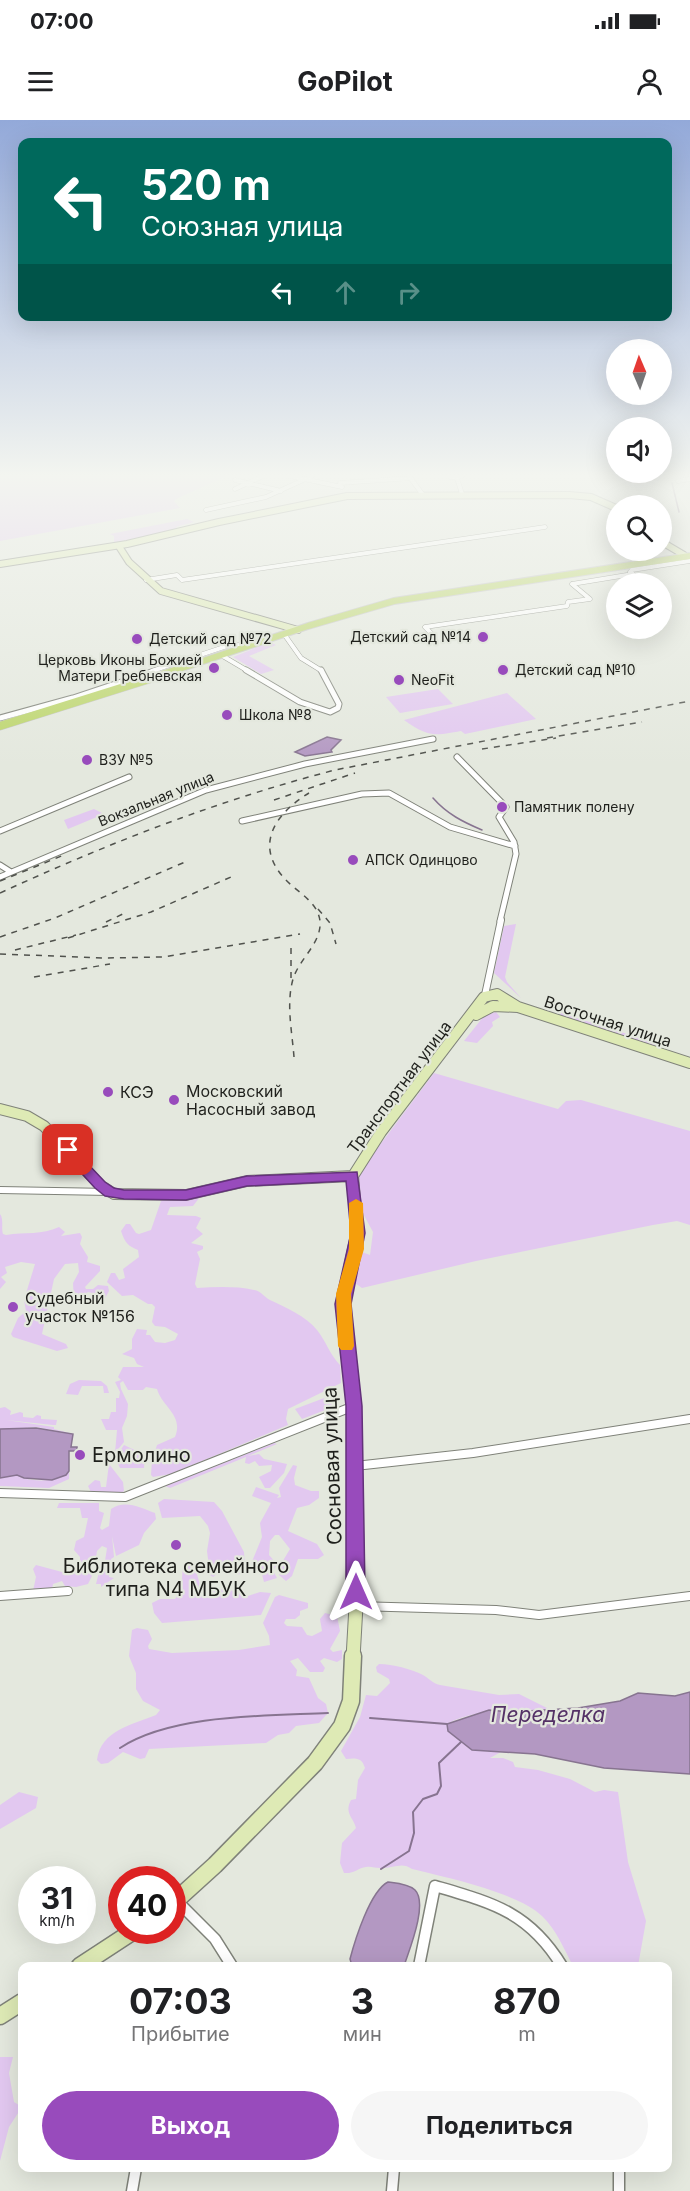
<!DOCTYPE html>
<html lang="ru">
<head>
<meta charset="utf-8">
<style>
  body { margin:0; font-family:Inter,sans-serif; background:#f6f6f6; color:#202124; height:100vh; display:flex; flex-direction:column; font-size:22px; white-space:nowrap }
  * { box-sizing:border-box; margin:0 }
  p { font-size:20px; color:#757577 }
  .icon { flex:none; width:33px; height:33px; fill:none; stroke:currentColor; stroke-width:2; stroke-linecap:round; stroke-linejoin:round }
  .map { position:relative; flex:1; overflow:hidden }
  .details { position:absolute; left:18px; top:1842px; width:654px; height:210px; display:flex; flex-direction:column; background:#fff; border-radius:12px; box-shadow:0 6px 24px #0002 }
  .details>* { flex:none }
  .top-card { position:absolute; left:18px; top:18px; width:654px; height:183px; border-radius:12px; box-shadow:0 6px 24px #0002; background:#00695c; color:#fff; overflow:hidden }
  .needle { width:39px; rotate:358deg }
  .buttons { position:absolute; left:606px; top:219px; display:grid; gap:12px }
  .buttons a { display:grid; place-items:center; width:66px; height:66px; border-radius:50%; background:#fff; box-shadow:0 6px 24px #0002; font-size:30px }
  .speed { position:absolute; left:18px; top:1746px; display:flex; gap:12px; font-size:30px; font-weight:700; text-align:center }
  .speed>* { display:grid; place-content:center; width:78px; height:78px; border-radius:50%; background:#fff; box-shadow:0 6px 24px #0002; line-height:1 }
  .speed small { font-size:15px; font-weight:400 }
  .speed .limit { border:9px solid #d22; background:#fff; color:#111 }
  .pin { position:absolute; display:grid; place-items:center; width:51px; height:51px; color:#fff; margin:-26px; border-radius:12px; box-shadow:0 3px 9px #0006 }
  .me { position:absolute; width:66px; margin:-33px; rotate:0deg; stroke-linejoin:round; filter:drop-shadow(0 0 4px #0008) }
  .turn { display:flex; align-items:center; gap:21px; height:126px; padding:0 24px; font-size:27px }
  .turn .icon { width:78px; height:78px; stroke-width:2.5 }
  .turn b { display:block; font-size:42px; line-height:51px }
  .lanes { display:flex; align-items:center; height:57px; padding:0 24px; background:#0003; justify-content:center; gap:30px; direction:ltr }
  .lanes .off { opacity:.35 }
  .eta { display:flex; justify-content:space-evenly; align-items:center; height:102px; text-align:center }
  .eta b { font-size:36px; font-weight:700; line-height:42px }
  .primary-button { display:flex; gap:12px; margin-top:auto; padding:12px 24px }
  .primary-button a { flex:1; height:69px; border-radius:36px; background:#984bbc; color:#fff; font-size:24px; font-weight:700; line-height:69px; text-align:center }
  .primary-button a+a { background:#f6f6f6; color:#202124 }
  .status { display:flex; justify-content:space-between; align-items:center; height:42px; padding:0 30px; background:#fff; direction:ltr }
  .status svg { height:16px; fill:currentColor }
  header { display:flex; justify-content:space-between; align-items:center; height:78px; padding:0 24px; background:#fff; font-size:27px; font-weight:700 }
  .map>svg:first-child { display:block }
  .green { fill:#e2c8f0 }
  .water { fill:#b398c2; stroke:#877490; stroke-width:1.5 }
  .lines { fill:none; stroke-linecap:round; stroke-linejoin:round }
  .stream-far1 { stroke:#877490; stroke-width:1.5 }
  .stream { stroke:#877490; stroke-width:2 }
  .street-far4-casing { stroke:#7f8279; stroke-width:5 }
  .street-far3-casing { stroke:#7f8279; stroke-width:7 }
  .street-far2-casing { stroke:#7f8279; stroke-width:8 }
  .street-far1-casing { stroke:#7f8279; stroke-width:10 }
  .street-casing { stroke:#7f8279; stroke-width:13 }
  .secondary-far3-casing { stroke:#7f8279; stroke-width:8 }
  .secondary-far2-casing { stroke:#7f8279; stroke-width:12 }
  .secondary-far1-casing { stroke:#7f8279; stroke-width:15 }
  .secondary-casing { stroke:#7f8279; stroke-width:19 }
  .primary-far1-casing { stroke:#c5c5c4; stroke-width:8 }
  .primary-casing { stroke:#c5c5c4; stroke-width:9 }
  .street-far4 { stroke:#fff; stroke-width:4 }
  .street-far3 { stroke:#fff; stroke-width:5 }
  .street-far2 { stroke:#fff; stroke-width:6 }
  .street-far1 { stroke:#fff; stroke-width:8 }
  .street { stroke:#fff; stroke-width:10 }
  .secondary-far3 { stroke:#deeab5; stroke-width:6 }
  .secondary-far2 { stroke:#deeab5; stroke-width:10 }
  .secondary-far1 { stroke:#deeab5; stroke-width:13 }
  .secondary { stroke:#deeab5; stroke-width:16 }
  .primary-far1 { stroke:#bcd56b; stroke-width:6 }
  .primary { stroke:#bcd56b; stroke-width:8 }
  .rail { stroke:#50524d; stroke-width:1.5; stroke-dasharray:6 6; stroke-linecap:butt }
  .route { fill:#984bbc; stroke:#63317a; stroke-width:1.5 }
  .slow { fill:#f59e0b }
  .poi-dot { fill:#984bbc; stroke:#e4e8de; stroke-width:2 }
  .labels { text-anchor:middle; stroke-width:4.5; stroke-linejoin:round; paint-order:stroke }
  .far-poi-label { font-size:14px; fill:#1f201c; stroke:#e4e8de; text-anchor:start }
  .far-street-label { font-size:14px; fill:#1f201c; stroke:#e4e8de }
  .street-label { font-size:16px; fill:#1f201c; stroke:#e4e8de }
  .poi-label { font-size:16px; fill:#1f201c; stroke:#e4e8de; text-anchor:start }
  .near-poi-label { font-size:20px; fill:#1f201c; stroke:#e4e8de; text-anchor:start }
  .near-street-label { font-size:20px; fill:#1f201c; stroke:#e4e8de }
  .near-water-label { font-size:21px; font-style:italic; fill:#543166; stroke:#e4e8de }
</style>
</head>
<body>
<div class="status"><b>07:00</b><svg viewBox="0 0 49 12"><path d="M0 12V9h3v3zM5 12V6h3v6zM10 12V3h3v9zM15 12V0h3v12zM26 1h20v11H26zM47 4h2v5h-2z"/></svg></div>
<header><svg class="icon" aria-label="menu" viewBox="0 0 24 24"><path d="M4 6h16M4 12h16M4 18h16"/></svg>GoPilot<svg class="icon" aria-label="person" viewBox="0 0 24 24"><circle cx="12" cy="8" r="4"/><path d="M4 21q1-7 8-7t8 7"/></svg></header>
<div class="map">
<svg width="690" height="2071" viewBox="0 0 690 2071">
  <rect width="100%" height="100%" fill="#e4e8de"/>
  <path class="green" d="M0,356H227L178,378L174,381L180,388L0,421Z
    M187,399L194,402L176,407L177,409L122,421L114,422V416L110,414Z
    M270,522L276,525L249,536L274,550L261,554L233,537Z
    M438,569L453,584L400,593L386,577Z
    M507,573L536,599L465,614L461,611C434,616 428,617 404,600Z
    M94,689L104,694L68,709L64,700Z
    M516,804L505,857L507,862L521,878L494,853L504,806Z
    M496,892L500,897L492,902L493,906L477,923L464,921L484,896Z
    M561,893L659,924L654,926L560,896Z
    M434,953L558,989L566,981L581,980L690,1011V1105L677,1101L653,1105L476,1141L362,1168L352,1161L362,1132L370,1135L373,1112L360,1088L358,1054Z
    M200,1077L193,1086L170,1087L167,1095L196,1096L201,1098L196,1108L203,1114L191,1123L203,1126V1129L197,1132L200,1139L195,1164L197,1168C216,1167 236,1166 254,1170C261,1171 264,1177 270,1180C285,1187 306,1196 317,1210C326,1221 330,1235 340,1245L341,1263L288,1289L286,1299L288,1305L171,1354L153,1357L151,1355L152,1341L157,1325L175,1317C184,1295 162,1287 157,1269L146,1267L143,1270H128L123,1261L120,1263L121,1269L128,1284L127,1296L122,1308L124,1322L115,1333L117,1310H106L101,1299H109L111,1292H116V1278H119L120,1272L115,1262L121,1260L118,1257L123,1247H144L137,1244L134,1238L122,1234L132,1229V1219L137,1209L147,1210L146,1215H150L155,1222L165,1223L175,1220L178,1214L165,1207L155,1206L152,1202L155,1187L152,1184H148L133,1175L122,1176L107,1162L111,1153H115L119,1160L125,1158L123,1149L139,1137L138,1130C128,1126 125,1123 121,1111L126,1104H130L136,1113L139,1114L151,1110L161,1081L166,1079Z
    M0,1094C4,1099 1,1108 3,1114L6,1115C25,1112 42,1115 59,1107L65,1112L61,1116L80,1113L82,1117L80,1124L88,1137L87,1142L100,1146V1151L85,1167L86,1169H93L98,1165L108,1166L109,1171L104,1180L95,1181L92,1173L88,1172L74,1182L73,1163L79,1152L78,1143L65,1144L54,1159L42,1214L66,1224L68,1228L57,1231L13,1217L11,1214L18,1198L26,1191L24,1180L35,1144L21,1142L5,1147L7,1153L1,1157L6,1162L0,1169Z
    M79,1260L101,1261L107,1266L109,1273H104L103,1266H82L78,1275L66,1274L70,1264Z
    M327,1277L333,1287L302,1299L295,1289Z
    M5,1287L11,1291L10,1295L20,1292L23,1293V1297L33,1298L37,1295L41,1296V1299L57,1300L56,1305H53L6,1300L54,1307V1309L73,1314L36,1307L17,1309L16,1311L0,1309V1288Z
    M274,1323L277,1324L248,1336L259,1334L264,1339L287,1344L284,1353L270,1368H265L259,1357L271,1351L272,1345L259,1346L255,1341L249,1344L245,1343L246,1337L170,1368L165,1366Z
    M124,1325L145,1335L144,1348H120L115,1338Z
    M109,1344L123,1362L124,1371L121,1373L91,1372L88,1366L95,1360L100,1361L101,1367H106Z
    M293,1345L297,1346L294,1358L295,1365L311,1371H319V1378L309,1385L297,1388L288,1411L317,1424L324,1435L318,1439H298L292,1456L286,1461L279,1455L281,1444L290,1429L279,1415H275L270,1421L269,1435L277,1444L273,1451L277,1458L264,1462L261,1451H256L251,1444L262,1417L260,1403L271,1383L252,1376L256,1367L279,1375L277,1378L281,1377L279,1368Z
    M69,1351V1359L49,1368L0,1366V1357C5,1357 10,1355 15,1355C20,1355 18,1356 23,1358C35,1362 62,1362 69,1351Z
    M164,1379L214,1382L222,1391L244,1432L245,1447L240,1454L235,1455L228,1446L213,1457L210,1455L207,1431L210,1413L208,1406L200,1396L162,1398L158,1383Z
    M59,1383H99V1391L104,1393L100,1408L102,1410L109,1406L111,1389C125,1379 141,1388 155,1393L156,1399L144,1413L139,1425L116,1436L112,1416L114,1437L111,1439L109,1457L114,1458L101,1467V1464H96L101,1444L105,1441L107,1428L102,1426L97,1431L95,1443L85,1444V1448L92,1456L88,1464L76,1467L65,1466L62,1461L53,1464L52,1469L33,1471L36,1457L33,1449L36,1445L62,1452L80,1447V1437L74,1430L76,1421L84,1417L88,1398H82L80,1388H57Z
    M192,1443H200L197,1454L200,1465C216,1471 232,1467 248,1476L260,1472L271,1473L261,1495L162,1503L154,1493L152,1483L160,1479H175L181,1471L183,1445Z
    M279,1475L308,1483V1488L300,1491V1495L295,1499H286L284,1503L287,1506L302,1507L307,1515L312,1516L322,1511L320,1499L325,1493L337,1496L340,1511L330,1529L333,1532L342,1530V1539L337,1542L324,1538L320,1541L325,1548L323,1552H310L298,1538L290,1541L297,1550L296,1556L309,1558L318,1578L326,1584L328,1593L319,1603L296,1606L289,1613L278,1615L266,1623L168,1628L149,1629L145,1638L140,1639L123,1632L108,1643L101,1644L97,1640C101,1610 132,1605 156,1595L160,1590L143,1581L136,1569V1553L129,1536L132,1510L137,1508L148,1510L152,1519L148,1526L149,1529L172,1533L239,1530L270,1525L269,1516L263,1503L275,1477Z
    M379,1544C393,1544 411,1549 423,1555C430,1559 432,1563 440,1565L499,1575L519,1574L549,1589C515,1592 478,1587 447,1604L472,1630L501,1632L490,1638H503L513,1642L515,1647L538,1650L570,1659L595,1672L604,1670L618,1672L628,1742L646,1801L638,1846H573C564,1829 556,1809 542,1796C519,1773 445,1757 412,1749C402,1741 392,1749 380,1748C375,1748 371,1746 366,1747C358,1748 354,1754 344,1753L340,1743L342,1723L356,1708C353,1697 344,1693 351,1680L356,1679L358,1660L365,1648C362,1637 355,1638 346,1639L341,1631L360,1597L366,1575L377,1576L390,1563L389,1559L377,1552L376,1547Z
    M19,1672L38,1677L36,1688L0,1709V1685Z
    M0,1937H13L9,1953L14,1982L22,1987L9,2007L0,2041Z"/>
  <path class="water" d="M327,617L341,620L331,630L332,632L305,636L295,632Z
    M36,1308L73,1314L71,1327H77V1331H69V1351L66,1355L52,1360L24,1358L17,1355L0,1358V1309Z
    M690,1572V1654L604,1648L535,1634L472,1630L448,1611L447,1604L489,1590L510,1592L578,1588L620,1581L638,1573L675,1576Z
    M388,1762C396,1763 409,1764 415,1770C428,1783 410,1828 405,1843L403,1846H352L350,1839C355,1820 370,1771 388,1762Z"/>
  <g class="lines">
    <path class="stream-far1" d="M672,363L679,392
      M433,678C447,694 463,702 482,710"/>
    <path class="stream" d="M370,1598L447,1604
      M120,1628C172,1594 266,1596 328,1593
      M381,1749L409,1731L414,1713L413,1692L423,1679L437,1674L441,1666L439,1643L461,1622"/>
    <defs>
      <path id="street-far4" d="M290,356L342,367
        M409,356L423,375
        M446,356L457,358
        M462,356L457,358L462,374
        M652,356L657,358
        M235,360L281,371
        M678,361L690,359
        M340,363L411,358
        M235,369L263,356
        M206,390L266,377L312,356
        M146,460L177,455L182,460L545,407
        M572,464L633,454L630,452L632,450L690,441
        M284,514L301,538L322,551
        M434,516L425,507L567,486L568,482L590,479L572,464
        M221,535L248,551
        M152,551L227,526L246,524"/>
      <path id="street-far3" d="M246,550L300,582L330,592L338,588L339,584L321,550
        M0,598L73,578L157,550
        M457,637L506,687L499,697L514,722L516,734L500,801
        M242,701L362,674L389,673L450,707L515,726
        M0,711L129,657
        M0,745L11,752
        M0,757L206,670L305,644L433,619"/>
      <path id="street-far2" d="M485,875L501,800
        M0,1070L110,1072"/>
      <path id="street-far1" d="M355,1346L473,1333L690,1299
        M0,1373L125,1377L354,1286
        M0,1476L68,1471
        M356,1486L496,1490L539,1495L690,1476"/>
      <path id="street" d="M177,1781L215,1819L232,1846
        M419,1846L435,1766C493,1783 529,1792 562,1846
        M619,2048V2071
        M132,2071L136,2048
        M392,2071L394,2048"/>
      <path id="secondary-far3" d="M662,422L684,435
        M120,428L129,442L161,471L298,510
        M0,444L127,424L219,402L347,376L569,375L591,377L616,388"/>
      <path id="secondary-far2" d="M476,895L493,886L518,887L690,943
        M0,989L27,996L44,1006L100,1065L114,1074L186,1075L247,1061L353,1056
        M353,1056L381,1012L484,877L497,874L518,887
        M353,1056L358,1113L356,1123"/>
      <path id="secondary-far1" d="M353,1538L356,1486L354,1286L343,1184L356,1122"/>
      <path id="secondary" d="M172,1784L215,1745L315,1643L342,1606L351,1581L353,1536
        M80,1846L135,1810
        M0,1896L22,1882"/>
      <path id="primary-far1" d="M173,551L308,506L394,481L690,436"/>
      <path id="primary" d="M0,606L178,550"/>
    </defs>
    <use href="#street-far4" class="street-far4-casing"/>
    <use href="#street-far3" class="street-far3-casing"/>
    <use href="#street-far2" class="street-far2-casing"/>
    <use href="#street-far1" class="street-far1-casing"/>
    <use href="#street" class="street-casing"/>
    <use href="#secondary-far3" class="secondary-far3-casing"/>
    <use href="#secondary-far2" class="secondary-far2-casing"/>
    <use href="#secondary-far1" class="secondary-far1-casing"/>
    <use href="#secondary" class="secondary-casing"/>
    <use href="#primary-far1" class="primary-far1-casing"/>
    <use href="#primary" class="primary-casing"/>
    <use href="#street-far4" class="street-far4"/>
    <use href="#street-far3" class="street-far3"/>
    <use href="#street-far2" class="street-far2"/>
    <use href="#street-far1" class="street-far1"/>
    <use href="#street" class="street"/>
    <use href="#secondary-far3" class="secondary-far3"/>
    <use href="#secondary-far2" class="secondary-far2"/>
    <use href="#secondary-far1" class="secondary-far1"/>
    <use href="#secondary" class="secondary"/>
    <use href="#primary-far1" class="primary-far1"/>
    <use href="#primary" class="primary"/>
    <path class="rail" d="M547,618L642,602
      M482,629L556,618
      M274,680L355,653
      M0,761L64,735
      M0,773C109,723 219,680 335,650L690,581
      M318,789L330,803L336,824
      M106,802L127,792
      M0,817L55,798L185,742
      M68,818L151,792L231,757
      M291,828V858
      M15,830L76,815
      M0,834L105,838L163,837L300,814
      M34,857L110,844
      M294,937C292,911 286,884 293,859C299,839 322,823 320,801C318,782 297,772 285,759C253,725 276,693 309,673"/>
  </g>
  <linearGradient id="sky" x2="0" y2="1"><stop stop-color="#93a9d9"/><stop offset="0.55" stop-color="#f3f5f0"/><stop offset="1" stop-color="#f3f5f0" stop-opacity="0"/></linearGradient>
  <rect width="690" height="646" fill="url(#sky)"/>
  <path class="route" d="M68,1025L72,1027L105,1062L114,1068L124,1070H186L247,1056L357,1052L365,1113L351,1184L362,1286L365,1472L362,1478L356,1480L349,1478L346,1472V1286L335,1184L351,1113L346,1061L247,1066L186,1080L124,1079L105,1076L95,1068L63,1033L61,1030Z"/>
  <path class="slow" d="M356,1079L363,1083L364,1129L351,1174L354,1226L352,1230H341L338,1226L336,1174L349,1129V1083Z"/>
  <g class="poi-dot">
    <circle cx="483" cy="517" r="6"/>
    <circle cx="137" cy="519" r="6"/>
    <circle cx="214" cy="548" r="6"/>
    <circle cx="503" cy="550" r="6"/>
    <circle cx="399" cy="560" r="6"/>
    <circle cx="227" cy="595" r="6"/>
    <circle cx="87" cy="640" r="6"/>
    <circle cx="502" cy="687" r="6"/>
    <circle cx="353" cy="740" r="6"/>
    <circle cx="108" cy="972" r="6"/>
    <circle cx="174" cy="980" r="6"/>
    <circle cx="13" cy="1187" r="6"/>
    <circle cx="80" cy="1335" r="6"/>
    <circle cx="176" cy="1425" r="6"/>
  </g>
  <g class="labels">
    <g class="far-poi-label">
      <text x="471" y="522" text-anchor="end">Детский сад №14</text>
      <text x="149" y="524">Детский сад №72</text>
      <text x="202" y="545" text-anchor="end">Церковь Иконы Божией<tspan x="202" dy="16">Матери Гребневская</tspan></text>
      <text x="515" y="555">Детский сад №10</text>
      <text x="411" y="565">NeoFit</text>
      <text x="239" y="600">Школа №8</text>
      <text x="99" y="645">ВЗУ №5</text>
      <text x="514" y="692">Памятник полену</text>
      <text x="365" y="745">АПСК Одинцово</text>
    </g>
    <g class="far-street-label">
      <text transform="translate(156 679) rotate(-22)" y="5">Вокзальная улица</text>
    </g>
    <g class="street-label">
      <text transform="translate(608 901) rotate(18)" y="6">Восточная улица</text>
      <text transform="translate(399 967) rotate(-53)" y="6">Транспортная улица</text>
    </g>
    <g class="poi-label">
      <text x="186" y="977">Московский<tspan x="186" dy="18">Насосный завод</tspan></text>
      <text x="120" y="978">КСЭ</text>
      <text x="25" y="1184">Судебный<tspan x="25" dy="18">участок №156</tspan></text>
    </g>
    <g class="near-poi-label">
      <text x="92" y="1342">Ермолино</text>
      <text x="176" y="1453" text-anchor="middle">Библиотека семейного<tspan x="176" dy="23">типа N4 МБУК</tspan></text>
    </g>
    <g class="near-street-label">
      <text transform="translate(332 1346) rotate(-92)" y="7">Сосновая улица</text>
    </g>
    <g class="near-water-label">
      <text x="548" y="1602">Переделка</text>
    </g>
  </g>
</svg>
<div class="buttons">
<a><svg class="needle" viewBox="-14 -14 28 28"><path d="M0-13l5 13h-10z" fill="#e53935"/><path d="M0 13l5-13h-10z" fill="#757577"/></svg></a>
<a><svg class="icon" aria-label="sound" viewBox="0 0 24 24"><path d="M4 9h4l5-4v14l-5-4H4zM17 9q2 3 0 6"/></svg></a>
<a><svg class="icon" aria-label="search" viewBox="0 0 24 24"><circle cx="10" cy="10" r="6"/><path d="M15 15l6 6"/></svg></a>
<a><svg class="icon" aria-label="layers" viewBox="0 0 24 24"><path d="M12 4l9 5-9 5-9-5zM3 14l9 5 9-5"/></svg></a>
</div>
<div class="speed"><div>31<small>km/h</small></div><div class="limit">40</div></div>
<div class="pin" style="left:68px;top:1030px;background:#d93025"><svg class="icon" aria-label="arrive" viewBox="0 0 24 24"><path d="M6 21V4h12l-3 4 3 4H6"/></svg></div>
<svg class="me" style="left:356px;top:1472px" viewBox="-20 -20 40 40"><path d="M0-17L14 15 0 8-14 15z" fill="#984bbc" stroke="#fff" stroke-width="4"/></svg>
<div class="top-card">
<div class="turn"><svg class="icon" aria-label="left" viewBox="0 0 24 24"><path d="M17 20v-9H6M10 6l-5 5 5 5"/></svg><div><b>520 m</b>Союзная улица</div></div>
<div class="lanes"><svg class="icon" aria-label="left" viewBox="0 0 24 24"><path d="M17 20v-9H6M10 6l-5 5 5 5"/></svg><svg class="icon off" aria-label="ahead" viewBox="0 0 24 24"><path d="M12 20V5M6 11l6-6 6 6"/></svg><svg class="icon off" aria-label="right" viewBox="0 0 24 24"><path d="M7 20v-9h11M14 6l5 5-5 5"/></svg></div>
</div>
<section class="details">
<div class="eta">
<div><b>07:03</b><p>Прибытие</p></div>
<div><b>3</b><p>мин</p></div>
<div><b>870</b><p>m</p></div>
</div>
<div class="primary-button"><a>Выход</a><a>Поделиться</a></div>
</section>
</div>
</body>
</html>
